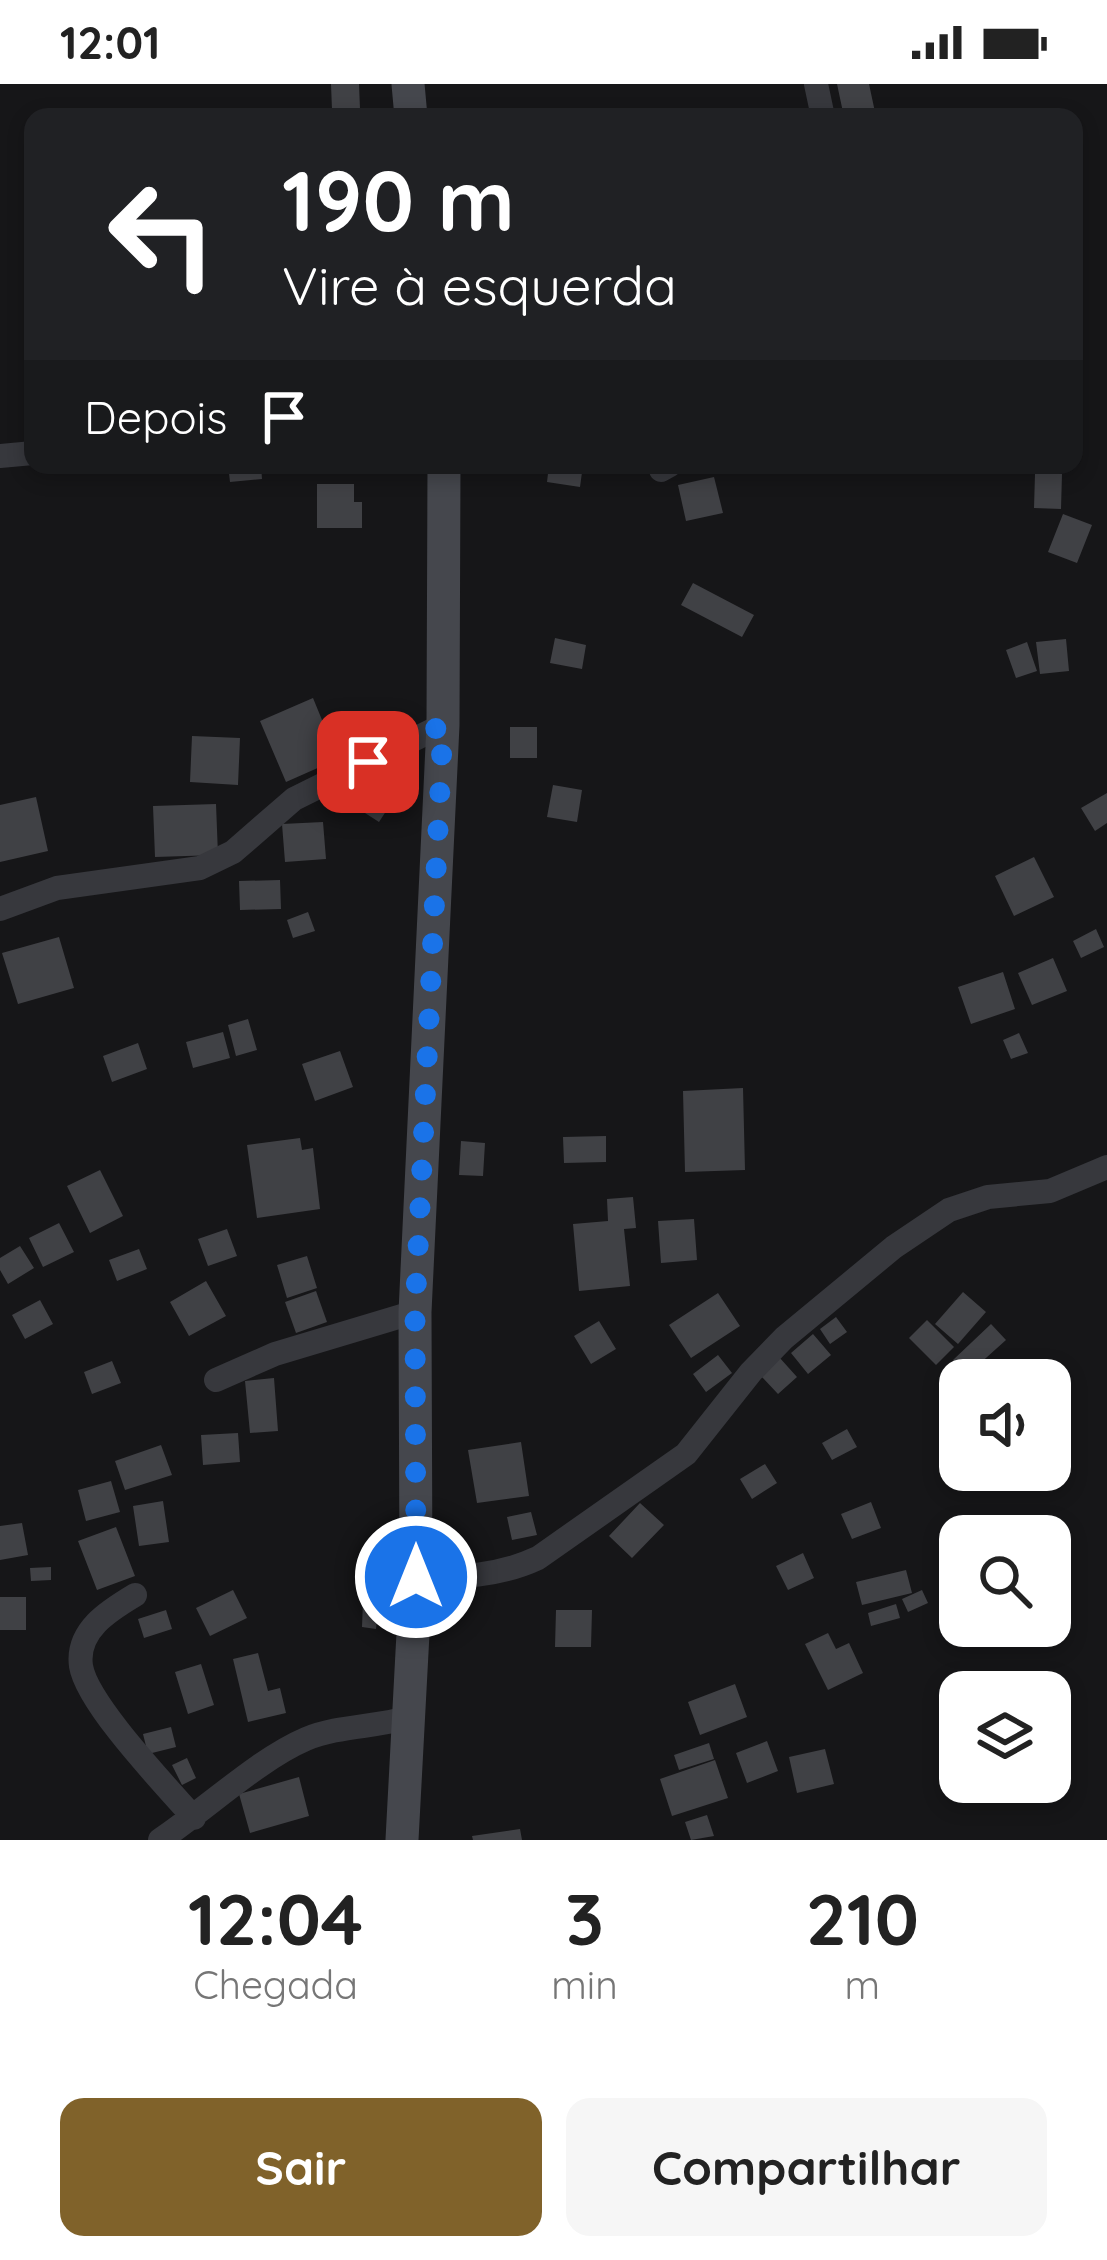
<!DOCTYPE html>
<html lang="pt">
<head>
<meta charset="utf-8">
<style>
  body { margin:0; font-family:Quicksand,sans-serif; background:#f6f6f6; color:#222; height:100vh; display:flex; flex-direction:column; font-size:45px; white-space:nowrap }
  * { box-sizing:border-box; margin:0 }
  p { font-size:39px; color:#767676 }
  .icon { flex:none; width:66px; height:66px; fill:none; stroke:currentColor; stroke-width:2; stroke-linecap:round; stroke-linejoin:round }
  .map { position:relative; height:1756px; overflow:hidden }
  .side { display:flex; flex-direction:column; background:#fff; flex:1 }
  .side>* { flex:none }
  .top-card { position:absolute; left:24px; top:24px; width:1059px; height:366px; border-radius:24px; box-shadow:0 6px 18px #0003; background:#202124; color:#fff; overflow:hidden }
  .tools { position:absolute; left:939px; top:1275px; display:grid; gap:24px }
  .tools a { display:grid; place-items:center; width:132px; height:132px; border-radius:24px; background:#fff; box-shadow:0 6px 18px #0003; font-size:60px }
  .pin { position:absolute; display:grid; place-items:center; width:102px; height:102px; color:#fff; margin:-51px; border-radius:24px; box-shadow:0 6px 18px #0006 }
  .me { position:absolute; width:132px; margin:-66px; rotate:0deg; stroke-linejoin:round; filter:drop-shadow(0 0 9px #0008) }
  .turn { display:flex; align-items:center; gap:42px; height:252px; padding:0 60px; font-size:54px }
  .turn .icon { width:156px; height:156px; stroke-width:2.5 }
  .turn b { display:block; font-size:84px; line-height:102px }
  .then { display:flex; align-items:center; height:114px; padding:0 60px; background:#0003; gap:24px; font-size:45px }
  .eta { display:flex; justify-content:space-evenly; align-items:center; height:204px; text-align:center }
  .eta b { font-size:72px; font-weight:800; line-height:84px }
  .action { display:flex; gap:24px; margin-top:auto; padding:24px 60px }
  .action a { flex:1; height:138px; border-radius:24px; background:#80622a; color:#fff; font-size:48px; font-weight:800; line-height:138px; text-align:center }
  .action a+a { background:#f6f6f6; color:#222 }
  .status { display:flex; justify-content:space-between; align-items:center; height:84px; padding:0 60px; background:#fff; direction:ltr }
  .status svg { height:33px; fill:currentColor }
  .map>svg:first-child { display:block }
  .building { fill:#404145 }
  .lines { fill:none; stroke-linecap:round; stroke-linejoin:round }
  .street { stroke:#37383d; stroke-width:24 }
  .secondary { stroke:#45474d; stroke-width:33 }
  .route { stroke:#1a73e8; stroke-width:21; stroke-dasharray:0 37.8 }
</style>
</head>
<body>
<div class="status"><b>12:01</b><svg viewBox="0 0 49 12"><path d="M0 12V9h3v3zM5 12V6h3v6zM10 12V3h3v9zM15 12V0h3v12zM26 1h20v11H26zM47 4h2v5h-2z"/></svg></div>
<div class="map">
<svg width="1107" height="1756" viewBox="0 0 1107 1756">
  <rect width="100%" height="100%" fill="#161618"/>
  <path class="building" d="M331,0H359L360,25L332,26Z
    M837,0H869L875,28L844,33Z
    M228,381H261L262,395L230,398Z
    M549,381H583L580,403L547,398Z
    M1035,390H1062L1061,425L1034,424Z
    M714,393L723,429L686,437L678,401Z
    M317,400H354V418H362V444H317Z
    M1063,430L1092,441L1077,479L1048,468Z
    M693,499L754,531L742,553L681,521Z
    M555,554L586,561L582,585L550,579Z
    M1066,555L1069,587L1040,590L1036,558Z
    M1027,558L1037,587L1016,594L1006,566Z
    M313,614L338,675L286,698L260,637Z
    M510,643H537V674H510Z
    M192,652L240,654L238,701L190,698Z
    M366,697L394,715L379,738L351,720Z
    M553,701L582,706L577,738L547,733Z
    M1107,709V739L1095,747L1081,724Z
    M36,713L48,767L0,778V721Z
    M216,720L218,771L155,773L153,722Z
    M323,738L326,775L285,778L282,740Z
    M1034,773L1054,813L1014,832L995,792Z
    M280,796L281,825L240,826L239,797Z
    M308,828L315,847L293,854L287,836Z
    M1096,845L1104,863L1081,874L1073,857Z
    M59,853L74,904L18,920L2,869Z
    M1053,874L1067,907L1032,921L1018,889Z
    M1003,888L1015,925L971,940L958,903Z
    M248,935L257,966L236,972L228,941Z
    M223,948L230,974L193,984L186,958Z
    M1019,949L1028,969L1011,975L1003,956Z
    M138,959L147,985L112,998L103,972Z
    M340,967L353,1003L315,1017L302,980Z
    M743,1004L745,1086L685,1088L683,1007Z
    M606,1052V1078L564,1079L563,1053Z
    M300,1054L302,1066L313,1064L320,1125L257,1134L247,1061Z
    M461,1057L485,1059L483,1092L459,1091Z
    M100,1086L123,1132L90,1149L67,1102Z
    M633,1113L636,1144L624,1145L630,1202L579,1207L573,1140L608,1137L607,1115Z
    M694,1135L697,1176L661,1179L658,1137Z
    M59,1139L74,1168L43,1183L29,1154Z
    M227,1145L237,1172L208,1182L198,1155Z
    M20,1162L34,1184L8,1200L0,1186V1174Z
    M139,1165L147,1185L117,1197L109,1176Z
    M307,1172L317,1204L287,1214L277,1181Z
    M206,1197L226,1232L189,1252L170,1218Z
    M316,1207L327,1238L296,1249L285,1218Z
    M963,1208L986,1228L958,1260L935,1240Z
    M718,1209L740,1242L691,1274L669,1241Z
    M40,1216L53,1240L25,1255L12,1231Z
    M836,1233L847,1248L830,1260L820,1245Z
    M927,1236L954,1263L936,1281L909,1254Z
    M599,1237L616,1265L591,1280L574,1252Z
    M991,1240L1006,1256L967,1291L953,1276Z
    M813,1250L831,1271L808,1290L791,1269Z
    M718,1271L732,1289L706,1308L693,1290Z
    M779,1273L797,1293L778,1310L760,1291Z
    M112,1277L121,1299L92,1310L84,1288Z
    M274,1294L278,1347L250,1349L245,1297Z
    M847,1345L857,1363L832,1376L822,1359Z
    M238,1349L240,1378L203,1381L201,1351Z
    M521,1358L529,1412L477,1419L468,1366Z
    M161,1361L172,1391L125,1406L115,1377Z
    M765,1380L777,1399L752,1415L740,1395Z
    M111,1397L120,1428L86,1437L78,1406Z
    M163,1417L169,1458L139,1462L133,1422Z
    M871,1418L881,1444L852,1455L841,1430Z
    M640,1419L664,1441L632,1474L609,1452Z
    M531,1428L537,1451L512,1456L507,1433Z
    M22,1439L28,1471L0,1476V1442Z
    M116,1443L135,1492L97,1506L78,1457Z
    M803,1469L814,1494L788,1506L776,1482Z
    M51,1483V1496L31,1497L30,1484Z
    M906,1486L912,1509L862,1521L856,1498Z
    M233,1506L247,1534L210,1552L196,1524Z
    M922,1506L928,1519L908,1528L902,1515Z
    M0,1513H26V1546H0Z
    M363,1516L379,1517L376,1545L362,1543Z
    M896,1520L900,1534L871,1542L868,1529Z
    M166,1526L172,1545L144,1554L138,1535Z
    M556,1526H592L591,1563H555Z
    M828,1549L836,1565L849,1559L863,1589L828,1606L805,1560Z
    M258,1569L268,1607L280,1604L286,1629L248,1638L233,1575Z
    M201,1580L214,1621L188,1630L175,1588Z
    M735,1600L747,1633L700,1651L688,1618Z
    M171,1643L176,1663L148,1670L143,1650Z
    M767,1657L778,1687L747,1699L736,1669Z
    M709,1659L714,1675L679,1686L674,1671Z
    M825,1665L834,1700L797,1709L789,1673Z
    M187,1674L196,1694L182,1701L172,1681Z
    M715,1676L728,1714L672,1732L660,1695Z
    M299,1693L309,1732L250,1749L239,1710Z
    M707,1731L714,1752L691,1756L685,1738Z
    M520,1745L522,1756H473L472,1752Z"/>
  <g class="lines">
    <path class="street" d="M816,0L823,33
      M0,372L33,369
      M661,386L670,381
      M0,825L57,804L200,784L233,768L294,715L443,641
      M216,1296L275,1270L415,1228
      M416,1493C460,1493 497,1493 538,1474L686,1370L751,1288L784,1254L894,1163L949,1126L988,1113L1050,1107L1107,1083
      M135,1511C110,1526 76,1546 81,1582C87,1620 167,1703 194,1734
      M160,1756C205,1726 259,1675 306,1655C337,1642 374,1643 407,1634"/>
    <path class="secondary" d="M408,0L411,33
      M402,1756L416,1493L415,1228L443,641L444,381"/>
  </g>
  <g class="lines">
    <path class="route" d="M368,678L443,641L415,1228L416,1493"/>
  </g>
</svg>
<div class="tools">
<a><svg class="icon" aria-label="sound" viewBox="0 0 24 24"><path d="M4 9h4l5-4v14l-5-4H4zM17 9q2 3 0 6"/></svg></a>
<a><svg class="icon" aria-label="search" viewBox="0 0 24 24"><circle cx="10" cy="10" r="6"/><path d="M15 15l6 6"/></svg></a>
<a><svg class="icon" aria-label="layers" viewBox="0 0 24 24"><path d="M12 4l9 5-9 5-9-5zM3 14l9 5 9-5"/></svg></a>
</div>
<div class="pin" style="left:368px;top:678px;background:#d93025"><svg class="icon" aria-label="arrive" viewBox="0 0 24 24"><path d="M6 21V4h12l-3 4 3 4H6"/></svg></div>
<svg class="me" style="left:416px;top:1493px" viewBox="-20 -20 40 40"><circle r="17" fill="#1a73e8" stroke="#fff" stroke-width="3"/><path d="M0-11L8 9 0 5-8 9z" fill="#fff"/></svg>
<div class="top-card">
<div class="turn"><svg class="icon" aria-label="left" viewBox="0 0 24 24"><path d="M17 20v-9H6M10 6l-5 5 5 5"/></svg><div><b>190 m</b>Vire à esquerda</div></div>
<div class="then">Depois<svg class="icon" aria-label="arrive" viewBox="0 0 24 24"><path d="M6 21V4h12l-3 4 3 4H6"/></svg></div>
</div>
</div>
<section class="side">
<div class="eta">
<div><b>12:04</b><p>Chegada</p></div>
<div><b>3</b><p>min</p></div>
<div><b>210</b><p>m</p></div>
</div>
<div class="action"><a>Sair</a><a>Compartilhar</a></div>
</section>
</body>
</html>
